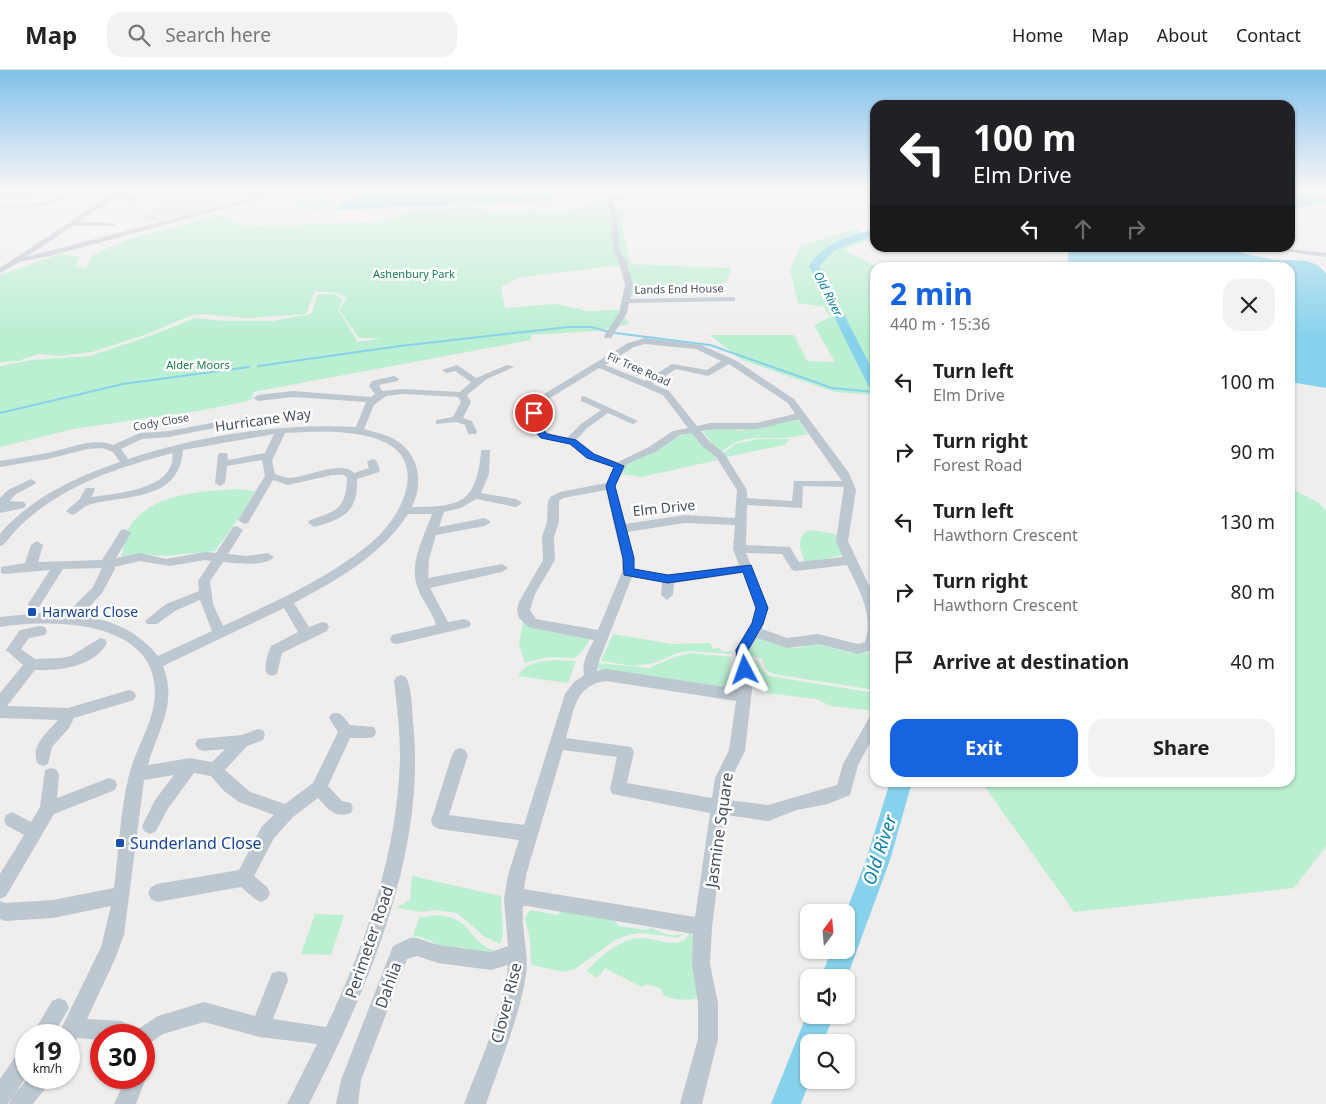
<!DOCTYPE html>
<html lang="en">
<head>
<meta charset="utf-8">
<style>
  body { margin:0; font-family:"Noto Sans",sans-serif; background:#f2f2f2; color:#222; height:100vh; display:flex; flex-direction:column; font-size:19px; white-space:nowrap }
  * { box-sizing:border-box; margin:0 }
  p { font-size:16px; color:#767676 }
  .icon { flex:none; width:28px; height:28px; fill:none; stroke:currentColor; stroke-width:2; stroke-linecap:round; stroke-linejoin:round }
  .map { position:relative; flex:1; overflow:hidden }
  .drawer { position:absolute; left:870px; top:192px; width:425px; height:525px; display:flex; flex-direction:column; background:#fff; border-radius:15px; box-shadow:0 1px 4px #0004 }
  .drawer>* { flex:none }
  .top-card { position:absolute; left:870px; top:30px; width:425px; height:152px; border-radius:15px; box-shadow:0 1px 4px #0004; background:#202124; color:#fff; overflow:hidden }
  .needle { width:32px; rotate:16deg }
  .tools { position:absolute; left:800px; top:834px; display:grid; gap:10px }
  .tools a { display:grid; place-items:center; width:55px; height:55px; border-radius:10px; background:#fff; box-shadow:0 1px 4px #0004; font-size:25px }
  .speed { position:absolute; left:15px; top:954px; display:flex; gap:10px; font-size:25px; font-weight:700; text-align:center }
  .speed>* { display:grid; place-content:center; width:65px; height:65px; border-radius:50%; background:#fff; box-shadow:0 1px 4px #0004; line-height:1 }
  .speed small { font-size:12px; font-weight:400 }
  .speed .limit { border:8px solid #d22; background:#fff; color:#111 }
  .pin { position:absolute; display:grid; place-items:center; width:42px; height:42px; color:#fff; margin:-21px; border:2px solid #fff; border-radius:50%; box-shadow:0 1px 5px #0007 }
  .me { position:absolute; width:55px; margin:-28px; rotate:356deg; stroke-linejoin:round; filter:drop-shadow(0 0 4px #0008) }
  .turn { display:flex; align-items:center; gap:18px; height:105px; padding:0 20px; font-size:22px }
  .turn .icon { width:65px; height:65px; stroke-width:2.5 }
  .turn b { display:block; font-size:35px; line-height:42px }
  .lanes { display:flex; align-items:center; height:48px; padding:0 20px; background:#0003; justify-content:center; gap:25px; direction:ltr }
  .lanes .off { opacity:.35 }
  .round { display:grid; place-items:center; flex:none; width:52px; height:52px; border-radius:15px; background:#f2f2f2 }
  .headline { display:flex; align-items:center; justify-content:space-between; height:85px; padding:0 20px }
  h1 { font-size:30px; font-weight:700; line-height:38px; color:#1764e0 }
  .cta { display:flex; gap:10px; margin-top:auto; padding:10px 20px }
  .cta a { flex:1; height:58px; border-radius:15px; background:#1764e0; color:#fff; font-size:20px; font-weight:700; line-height:58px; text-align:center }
  .cta a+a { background:#f2f2f2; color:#222 }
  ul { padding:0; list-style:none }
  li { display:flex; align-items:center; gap:15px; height:70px; padding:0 20px }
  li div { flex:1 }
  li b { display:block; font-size:19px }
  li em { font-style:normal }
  header { display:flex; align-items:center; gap:30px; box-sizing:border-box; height:70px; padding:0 25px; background:#fff; border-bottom:1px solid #e0e0e0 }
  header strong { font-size:24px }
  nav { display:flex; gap:28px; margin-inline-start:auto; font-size:18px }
  .search { width:350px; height:45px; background:#f2f2f2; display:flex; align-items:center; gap:12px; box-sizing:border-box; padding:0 18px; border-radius:15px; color:#767676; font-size:19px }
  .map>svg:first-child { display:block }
  .education { fill:#e1dedf }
  .green { fill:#baefd1 }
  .water { fill:#86d2ec }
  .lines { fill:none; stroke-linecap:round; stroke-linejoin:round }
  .stream { stroke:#86d2ec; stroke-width:2 }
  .river { fill:#86d2ec; fill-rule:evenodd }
  .minor { fill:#bdc7d0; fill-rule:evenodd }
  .route { fill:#1764e0; stroke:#0f4192 }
  .transit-dot { fill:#1a4fb4; stroke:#fff; stroke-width:2 }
  .labels { text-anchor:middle; stroke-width:5; stroke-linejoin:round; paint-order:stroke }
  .far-park-label { font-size:11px; fill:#157c4e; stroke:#fff }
  .far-street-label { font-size:11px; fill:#454f5b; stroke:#fff }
  .far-water-label { font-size:12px; font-style:italic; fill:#0b7fa8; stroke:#fff }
  .street-label { font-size:14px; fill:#454f5b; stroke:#fff }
  .transit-label { font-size:14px; fill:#164399; stroke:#fff; text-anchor:start }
  .near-street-label { font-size:16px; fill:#454f5b; stroke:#fff }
  .near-transit-label { font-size:16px; fill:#164399; stroke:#fff; text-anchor:start }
  .near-water-label { font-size:18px; font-style:italic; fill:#0b7fa8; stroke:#fff }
</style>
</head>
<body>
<header>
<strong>Map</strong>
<div class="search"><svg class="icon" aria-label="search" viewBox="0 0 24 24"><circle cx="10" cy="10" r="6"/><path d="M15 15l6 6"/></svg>Search here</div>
<nav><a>Home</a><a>Map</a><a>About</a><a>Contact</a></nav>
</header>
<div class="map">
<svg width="1326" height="1034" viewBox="0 0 1326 1034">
  <rect width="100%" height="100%" fill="#f0eded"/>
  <path class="education" d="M170,121H275L167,150L138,151L161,134Z"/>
  <path class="green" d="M312,121H338L335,123H346C328,138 317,150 294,133Z
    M611,130L615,137L626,141L622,153L630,194L732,198L728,208L718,221L631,227L629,194L517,208L501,217L505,238L555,234L588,241L619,240L629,254L595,261L531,265V270L253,322L252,329L244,332L197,341L73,359L0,377V296L32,290L90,286L150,266L195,248L224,251H273L311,244L318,224H335L343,230L338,240L358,272L382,268H359L339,240L347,228L338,223L315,221L306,244L247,248L202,244L190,246L144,265L92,282L59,286L38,284L18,291L0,292V205L60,184L80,187L75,197L86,198L93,185L132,168L222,145L240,154L259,156L390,151L407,140L450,139L456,135L451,132C458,131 466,130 472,134L467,135L468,138L479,137L494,144L532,140L566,143L596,131Z
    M857,158L868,170L843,180L879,197L875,198V325L835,322L742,290L710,265H794L807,291L835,292L814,255L830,247L824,237L798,233L790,201L800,176Z
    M792,350L799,351L808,364C799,366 790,368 781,368C759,369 740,364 722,382L711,372L703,361L723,358L742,361Z
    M694,362L718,390L641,407L622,404L626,394C647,383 672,366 694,362Z
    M759,369H790L784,375L726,387L723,384L735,374Z
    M1290,418L1319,433L1326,441V776L1294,818L1074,842L982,713L1290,712Z
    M237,419L255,421L241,445L215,481L165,486L142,484L121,486C124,477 126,460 132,453C157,422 201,422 237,419Z
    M812,460L840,465L844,485L805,493C801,482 796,472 805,462Z
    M523,551L547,561L591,567L587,575L576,588L548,587L525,593L519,575Z
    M613,564L672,574L710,573L713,579L719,578L722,582L735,581L730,584L690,581L678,583L653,593L634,596L601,591Z
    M756,567C772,572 796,586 809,572L852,583L875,582V620L773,604L765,599L762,588L746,586V582Z
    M691,583L731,587L727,620L600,601L596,593L649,598L675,587Z
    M747,589L758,591L762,599L769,606L875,623V641L831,636L816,629L766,623V613L754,612L753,618L751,617Z
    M557,590L576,591L568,613L518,606C526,592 542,591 557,590Z
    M412,806L501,826L503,862L500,874L485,867L457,843L435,840L422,842L396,838L410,830Z
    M530,840L558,845L560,841L614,850L619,856L647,860L651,858C660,863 675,868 684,863L678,868L645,863L630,864L614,871L575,899L565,902L531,895L530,870L525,848Z
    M315,844L344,845L331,885L301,884Z
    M436,845C475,848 466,871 495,881L496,885L460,877L451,882L436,878L434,872L417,866L412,868L419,848Z
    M689,863L694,867L701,926C688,932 678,930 664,926L661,919L648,914L641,917L605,898L597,908L586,901C601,887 620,867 643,868C657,868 682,882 689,863Z"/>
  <path class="water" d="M369,121H545L556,131L481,134L458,131L439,137L411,136L332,141L351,127Z
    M1290,123L1326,126V134H1312L1290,141Z
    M1069,178C1117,177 1166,174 1214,178C1233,179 1251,186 1270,189C1289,193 1313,184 1326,204V318L1296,313L1290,310V198L1067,197Z"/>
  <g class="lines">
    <path class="stream" d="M615,263L710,275L832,318L875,322
      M258,296L400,276L568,257H591L609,262
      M0,343L123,314L249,297"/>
    <path class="river" d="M875,159V165L835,180L819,196L875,305V321L869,317L809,196C823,173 850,166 875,159Z
      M890,712H912L890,790L846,910V908H821L831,880H846V842L866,790Z
      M809,939V945H834L823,972H809L810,1010L801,1034H771Z"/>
    <path class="minor" d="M56,121L43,126L0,129V125Z
      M117,121H124L120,124L142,127L129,137L126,135L133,129L115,128L78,152L113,153L116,155L115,156H73L26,187L280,121H290L50,186L19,192L0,203V198Z
      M603,121H609L611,127L685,121L612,130L617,143L619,179L627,193L633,215L630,229L732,227H735V231L629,233L627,243L611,268H605L604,266L619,243L625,215L619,193L613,179L611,143Z
      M67,123L69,126L40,137L0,138V134L39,133Z
      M1265,178H1281L1326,183V187Z
      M645,268L701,275L737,291L794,329L849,403L856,420L848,471L875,528V579L858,584L818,574L787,578L757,568L749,580L753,611L745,681L731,709L728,730L768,735L837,715L843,694L870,646L875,644V664L858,695L850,725L828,734L797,740L768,751L726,745L712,857L710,894L718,933V969L702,1034H680L698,969V933L692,894L693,864L527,836H523C521,860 529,882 526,905C519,948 500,993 486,1034H464C480,992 504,939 508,895L491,900L438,893L417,886L407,889L361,1010L358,1034H336L341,1010L393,876L410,868H417L438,875L491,882L508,876L504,829L508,805L519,770L439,759L433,756L431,751L452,685L455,680L460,678L465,680L468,685L449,745L524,755L565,624L574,612L584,605C581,593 589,580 594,570L532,558L527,556L519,548L517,540L519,532L543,490L542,467L547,452L548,432L550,427L560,422L606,413L614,398L586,388L570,374L540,368L533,359L529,338L536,329L628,273ZM645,274L696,279L721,291L707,300L672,294L645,311L605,295L634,277ZM729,294L788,333L795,344L756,353H710L697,356L669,321L653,314L676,299L708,306ZM599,298L663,325L688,358L673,361L649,377L618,392L594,384L576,370L587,358L608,343L630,353L633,354L638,351L584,326L581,327V331L601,340L581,354L567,368C543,363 543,362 539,338L542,333ZM799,350L842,411H794L792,431L747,428V420L724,383L709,371L701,361C719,357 738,361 756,359C771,357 784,351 799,350ZM692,363L701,375L716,387L737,420L735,448L685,445L625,454L615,416L627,394L657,381L680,365ZM803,416L844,417L836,471L843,487L799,492L790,477L746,475L747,435L802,438ZM606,420L622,489V502L598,560L536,549L530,540L535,524L555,490L554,467L559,452V431L563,428ZM685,453L735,455L733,479L739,495L668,505L634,499V489L627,462ZM746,483L782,484L792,500L796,501L847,495C859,520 874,544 865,572L858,574L818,564L787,568L762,559L768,537ZM743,503L756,537L752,553L735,580L739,611L738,619L606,599L597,601L599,591L632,507L662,512L661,525L667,530L673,525L674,513ZM606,611L736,631L729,680L715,708L712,728L627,713L634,682L631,677L566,668C574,642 574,615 606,611ZM563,680L617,687L610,719L612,724L710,743L695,847L524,819L526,805Z
      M457,295L476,308L507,295L514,297L487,309L467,325L471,332L463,348L472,351L477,362L476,364H468L465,355L456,352L436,354V350L453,347L461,332L458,327L403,324L386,326L374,335L364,359C374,362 385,364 394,369C419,383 424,412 412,437C461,437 476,433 481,382L482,380H490L489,404L481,423L516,429L522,433L516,437L476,429L461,438L444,442L439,457L485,448L491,452L485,456L436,465L429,489L428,508L502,494L508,498L502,502L430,518L448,552L464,549L469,551L471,554L469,557L397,574L392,573L390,569L392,565L436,555C432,540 421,530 417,516C409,493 425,464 432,444H408C381,486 337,510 294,533L309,557L322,552L327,553L329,557L327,561L282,583L277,604L272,606L267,604C263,597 268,583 271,576L298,562L284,538L163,596C178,634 158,659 148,695L190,688L212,692L225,679L203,681L198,679L195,674L198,669L242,665L258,659L263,660L265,665L263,670L247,676L225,700L250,722L285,734L313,713L338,662L329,648L331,644C341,640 344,648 350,655L374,657L376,662L374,667L369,668H350L328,716L342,731L351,733L353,738L351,743C335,749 328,739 318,728L293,747L274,768L254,806L267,817L270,823L267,829L261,832L255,829L241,817L157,832L151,829L148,823L151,817L157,814L239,800L262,756L274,745L239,732L224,721L211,706L194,703L167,740L156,761L150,764L144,761L142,756L155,730L174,705L144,710L124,865L115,889L87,949L121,951L138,959L158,946L204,932L255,946L272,903L279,901L286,903L288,910L273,949L326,957C366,874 398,780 400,687C400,662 397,636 394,611L396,607L401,605L406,607C412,619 412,638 413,652C427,783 367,920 309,1034H287L317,974L260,967L204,952L163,964L144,977V965H101V970L77,968L75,972L69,975V965H58L101,877L111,836L53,848L5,851L0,849V831L5,833L53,830L114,818C119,780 120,741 129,705C136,677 155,651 155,622C155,549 50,549 0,557V547L40,543L66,544L93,517L102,498L63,499L39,537H29L28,534L50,500L5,504L1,503V497L25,493L31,475L37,471L43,475L38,492L102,490L121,460L125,459L131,463L116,488L140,483L166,489L205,482L216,483L233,457L237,456L243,460L228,484L246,486L268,483L274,487C266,497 235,493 223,492L210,511L213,534L223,556C272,533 323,511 366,477C385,462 400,443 406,420C422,354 324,361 285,363L272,391L275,404C280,406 286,408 291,408C307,407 341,390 354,403L369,398L367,392L372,389L376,390L380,400L379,402L357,409C358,442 344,449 314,457L308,453L310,450C337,441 346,439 347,408L344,405H332L288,415L273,410L248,453L244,454L238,450L265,406L262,390L227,396L225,413L220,416L215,413L218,385L219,383H227L228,390L265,383L274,364L183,380C179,433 125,424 88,435C82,437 79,443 72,445L66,441L79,430L86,418H94L95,420L91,427C114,424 163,420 171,395C173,392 172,387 173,383C132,394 91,406 55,429C39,439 23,451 11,466C7,470 6,474 0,476V464L3,460C35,426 76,407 120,392L113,382L102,378L88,379L48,389L0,397V391C16,388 32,386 47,383C69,379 91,367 113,375L140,363L169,361L227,350L230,351V355L169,367L142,369L121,379L128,389C201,365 279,353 356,357L366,332L293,327L258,331L253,328L258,325L293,321L371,327L375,324L369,316L372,311L394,306L399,309L397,311L379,315L382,321L403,319L460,322L471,312L455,301L446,303L442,300ZM205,490L211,491L198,511L199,521L166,534L145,551L147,554H157L175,541L200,530L212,561L158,586C139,562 111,549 81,546L102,523L115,499L114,497L140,491L170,496Z
      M31,409L36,412L35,414L16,424L10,431L24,432L26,435L24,438L0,443V428L8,420Z
      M40,556L45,557L47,561L45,565L29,568L21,579L35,589L61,588L71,586L100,568L105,569L107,573C94,597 59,601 35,600L7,636L68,638L129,620L134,622L136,626L134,630L74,648L69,658L52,677L48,694L43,696L38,694C29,676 48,662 58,650L0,648V623L23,595L6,580L20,560Z
      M51,698L57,700L59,705L57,728L109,708L115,710L117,715L115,720L54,744L6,826L0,829V804L24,765L6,755L4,750L6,745L12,742L31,752L40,737L45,700Z
      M59,928L66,931L69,938L53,965H32L52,931Z
      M26,978V1008H51L48,1015L33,1034H9L12,1027L8,1034H0V1009L19,981ZM24,1010H26L13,1026Z
      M144,1002L146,1008L136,1034H114L126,1008H144Z"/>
  </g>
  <linearGradient id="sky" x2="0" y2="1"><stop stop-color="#81c0ea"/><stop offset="0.45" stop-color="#f8f7f7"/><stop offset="1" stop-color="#f8f7f7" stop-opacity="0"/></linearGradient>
  <rect width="1326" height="266" fill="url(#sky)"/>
  <path class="route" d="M534,340L539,343L542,359L547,364L576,370L594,384L624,396L615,416L634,488V499L668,505L751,495L768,538L763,554L748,580L751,600L749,604H740L736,580L752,553L756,538L743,502L668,513L624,505L623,488L606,416L614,397L587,388L570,374L541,368L533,359L530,343Z"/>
  <g class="transit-dot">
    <rect x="27" y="537" width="10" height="10" rx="2.5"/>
    <rect x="115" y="768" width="10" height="10" rx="2.5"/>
  </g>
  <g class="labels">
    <g class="far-park-label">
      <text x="414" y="208">Ashenbury Park</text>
      <text x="198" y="299">Alder Moors</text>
    </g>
    <g class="far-street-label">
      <text transform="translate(679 219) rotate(-1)" y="4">Lands End House</text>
      <text transform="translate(639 299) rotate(24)" y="4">Fir Tree Road</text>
      <text transform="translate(161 352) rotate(-10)" y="4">Cody Close</text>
    </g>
    <g class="far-water-label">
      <text transform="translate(828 224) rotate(63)" y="4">Old River</text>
    </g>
    <g class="street-label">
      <text transform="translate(263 350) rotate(-8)" y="5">Hurricane Way</text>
      <text transform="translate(664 438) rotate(-6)" y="5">Elm Drive</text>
    </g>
    <g class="transit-label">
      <text x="42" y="547">Harward Close</text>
    </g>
    <g class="near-street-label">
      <text transform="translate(719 760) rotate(-82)" y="6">Jasmine Square</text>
      <text transform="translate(369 872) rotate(-71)" y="6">Perimeter Road</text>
      <text transform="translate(388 915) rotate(-70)" y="6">Dahlia</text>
      <text transform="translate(506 933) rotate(-76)" y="6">Clover Rise</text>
    </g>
    <g class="near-transit-label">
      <text x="130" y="779">Sunderland Close</text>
    </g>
    <g class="near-water-label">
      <text transform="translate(880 780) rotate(-72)" y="6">Old River</text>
    </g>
  </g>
</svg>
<div class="tools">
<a><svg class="needle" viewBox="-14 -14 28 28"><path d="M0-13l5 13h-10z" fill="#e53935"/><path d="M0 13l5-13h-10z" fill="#767676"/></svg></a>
<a><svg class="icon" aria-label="sound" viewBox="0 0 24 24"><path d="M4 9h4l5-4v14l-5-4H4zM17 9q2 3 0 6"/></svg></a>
<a><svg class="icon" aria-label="search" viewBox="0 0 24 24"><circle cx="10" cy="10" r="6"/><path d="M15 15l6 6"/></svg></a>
</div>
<div class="speed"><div>19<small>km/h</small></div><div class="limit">30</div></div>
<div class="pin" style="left:534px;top:343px;background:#d93025"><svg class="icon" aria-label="arrive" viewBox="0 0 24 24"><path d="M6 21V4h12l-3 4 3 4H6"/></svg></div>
<svg class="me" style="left:745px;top:600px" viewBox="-20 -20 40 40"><path d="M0-17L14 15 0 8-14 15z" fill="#1764e0" stroke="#fff" stroke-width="4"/></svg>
<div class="top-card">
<div class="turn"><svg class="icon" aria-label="left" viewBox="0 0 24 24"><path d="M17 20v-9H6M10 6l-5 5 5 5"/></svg><div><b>100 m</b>Elm Drive</div></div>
<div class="lanes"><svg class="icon" aria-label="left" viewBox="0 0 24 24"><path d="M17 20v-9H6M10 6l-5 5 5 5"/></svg><svg class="icon off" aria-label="ahead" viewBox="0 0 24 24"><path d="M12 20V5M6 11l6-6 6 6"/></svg><svg class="icon off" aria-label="right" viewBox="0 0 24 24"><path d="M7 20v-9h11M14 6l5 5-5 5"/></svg></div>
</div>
<section class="drawer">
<div class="headline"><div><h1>2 min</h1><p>440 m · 15:36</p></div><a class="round"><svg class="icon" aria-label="close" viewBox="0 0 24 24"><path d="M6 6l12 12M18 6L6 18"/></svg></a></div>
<ul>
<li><svg class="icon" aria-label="left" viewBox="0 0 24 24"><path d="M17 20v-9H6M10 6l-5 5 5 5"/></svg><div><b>Turn left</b><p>Elm Drive</p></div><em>100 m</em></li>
<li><svg class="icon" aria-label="right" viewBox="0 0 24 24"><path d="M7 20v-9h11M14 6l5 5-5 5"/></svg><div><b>Turn right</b><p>Forest Road</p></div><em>90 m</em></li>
<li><svg class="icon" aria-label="left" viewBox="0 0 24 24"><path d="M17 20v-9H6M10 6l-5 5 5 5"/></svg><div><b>Turn left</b><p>Hawthorn Crescent</p></div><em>130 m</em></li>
<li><svg class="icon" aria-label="right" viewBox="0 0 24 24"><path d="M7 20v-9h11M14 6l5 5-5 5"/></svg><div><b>Turn right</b><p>Hawthorn Crescent</p></div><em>80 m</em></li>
<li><svg class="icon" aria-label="arrive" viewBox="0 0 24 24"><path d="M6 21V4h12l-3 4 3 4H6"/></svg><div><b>Arrive at destination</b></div><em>40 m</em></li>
</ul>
<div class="cta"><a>Exit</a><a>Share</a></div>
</section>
</div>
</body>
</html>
